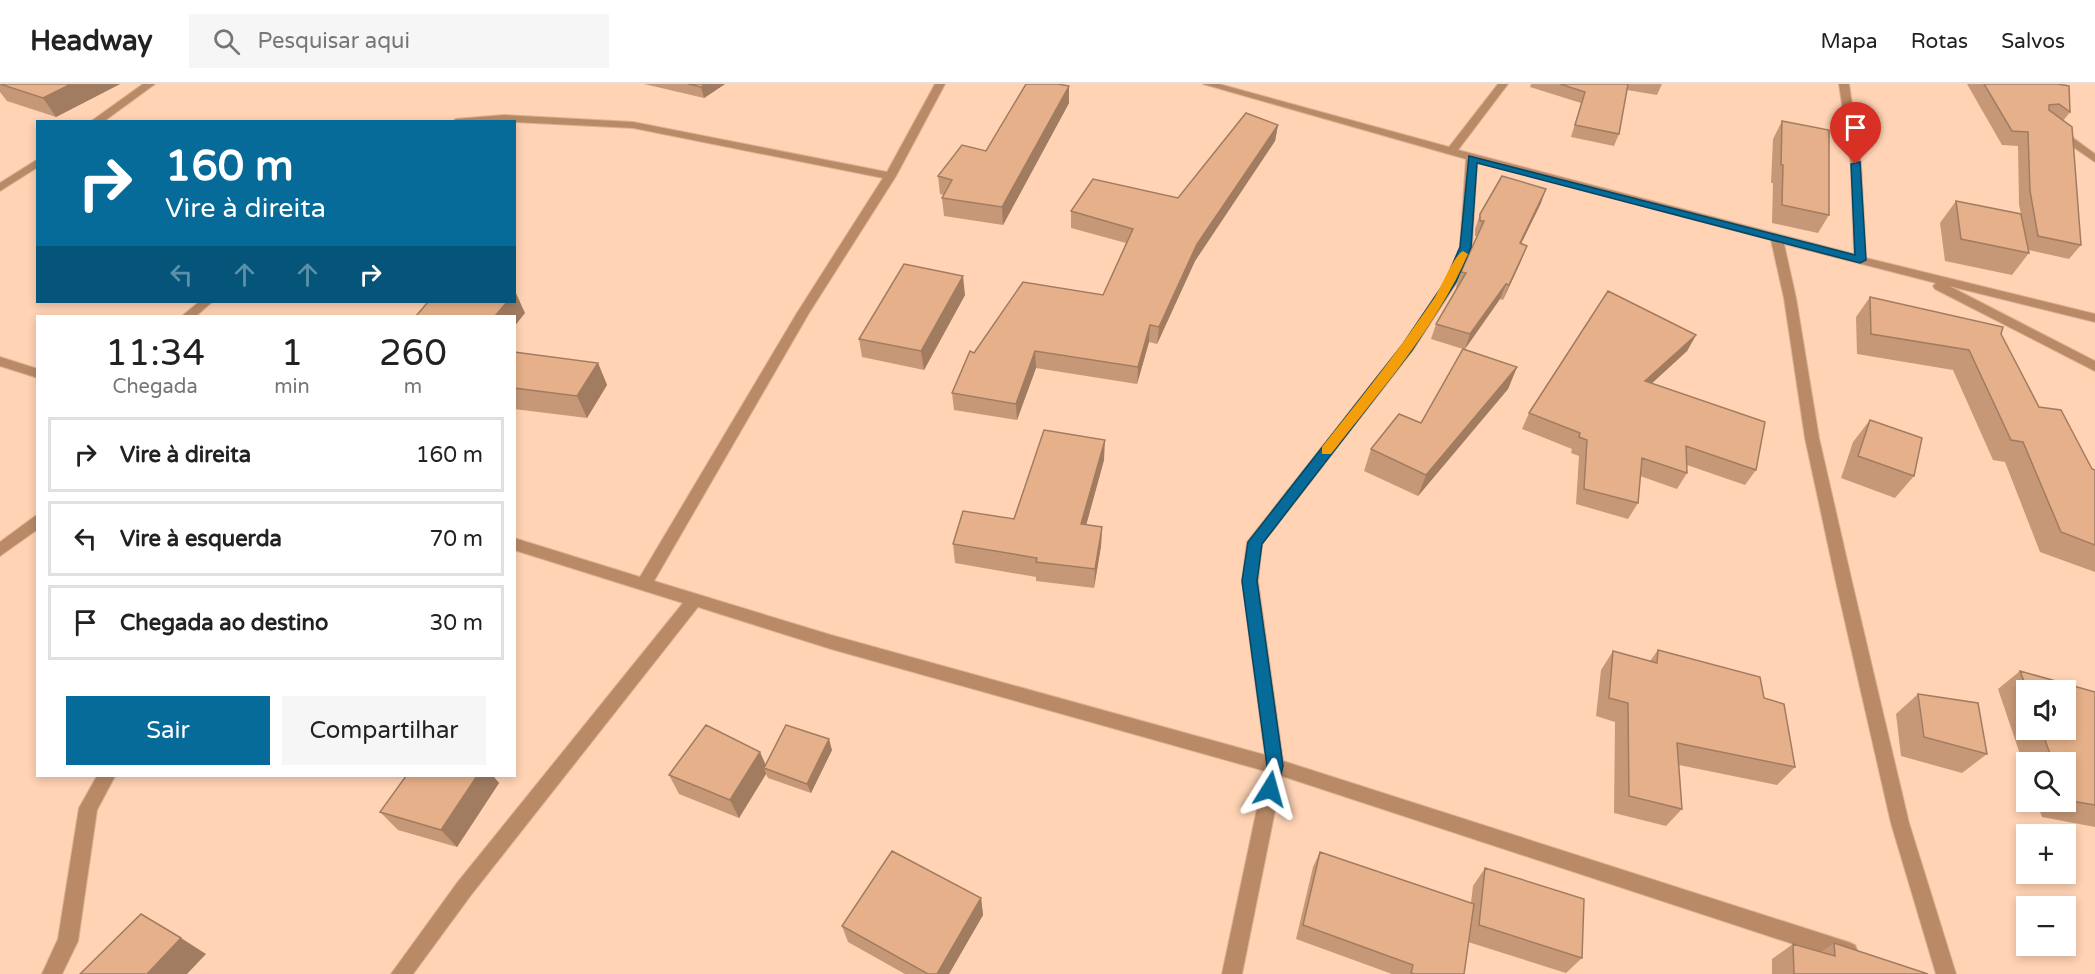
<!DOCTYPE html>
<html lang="pt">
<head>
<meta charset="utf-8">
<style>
  body { margin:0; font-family:"Varela Round",sans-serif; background:#f6f6f6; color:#222; height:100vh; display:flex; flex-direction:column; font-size:22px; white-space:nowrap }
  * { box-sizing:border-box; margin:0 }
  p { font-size:20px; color:#767676 }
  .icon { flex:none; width:33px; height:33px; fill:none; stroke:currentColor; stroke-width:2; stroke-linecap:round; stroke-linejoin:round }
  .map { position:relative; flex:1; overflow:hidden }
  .drawer { position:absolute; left:36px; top:231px; width:480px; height:462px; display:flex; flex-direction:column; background:#fff; border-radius:0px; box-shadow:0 3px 9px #0003 }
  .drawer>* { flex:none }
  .guide { position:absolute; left:36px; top:36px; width:480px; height:183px; border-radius:0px; box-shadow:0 3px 9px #0003; background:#076b99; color:#fff; overflow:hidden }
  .buttons { position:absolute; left:2016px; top:596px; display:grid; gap:12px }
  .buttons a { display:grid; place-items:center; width:60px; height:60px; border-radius:0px; background:#fff; box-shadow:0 3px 9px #0003; font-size:30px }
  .pin { position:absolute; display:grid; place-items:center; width:51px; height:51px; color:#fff; margin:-62px -26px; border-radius:50% 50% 50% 0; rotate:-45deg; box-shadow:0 0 6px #0007 }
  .pin .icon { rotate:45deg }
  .me { position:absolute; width:66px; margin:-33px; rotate:8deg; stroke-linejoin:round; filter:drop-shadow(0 0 4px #0008) }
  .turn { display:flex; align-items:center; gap:21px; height:126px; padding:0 30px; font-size:27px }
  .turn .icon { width:78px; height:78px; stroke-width:2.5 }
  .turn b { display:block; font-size:42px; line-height:51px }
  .lanes { display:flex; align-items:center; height:57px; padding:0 30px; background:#0003; justify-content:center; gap:30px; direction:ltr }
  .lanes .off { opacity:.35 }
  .eta { display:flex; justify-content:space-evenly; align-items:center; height:102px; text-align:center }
  .eta b { font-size:36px; font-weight:600; line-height:42px }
  .action { display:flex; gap:12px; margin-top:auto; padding:12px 30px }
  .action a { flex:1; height:69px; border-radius:0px; background:#076b99; color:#fff; font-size:24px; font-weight:600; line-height:69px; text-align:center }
  .action a+a { background:#f6f6f6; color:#222 }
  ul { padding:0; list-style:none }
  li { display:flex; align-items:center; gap:18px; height:75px; margin:0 12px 9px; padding:0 18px; border:3px solid #e0e0e0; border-radius:0px }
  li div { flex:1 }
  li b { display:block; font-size:22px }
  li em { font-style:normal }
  header { display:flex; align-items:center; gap:36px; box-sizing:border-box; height:84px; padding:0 30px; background:#fff; border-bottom:2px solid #e0e0e0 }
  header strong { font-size:28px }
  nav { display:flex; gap:33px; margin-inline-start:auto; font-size:21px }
  .search { width:420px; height:54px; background:#f6f6f6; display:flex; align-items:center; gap:15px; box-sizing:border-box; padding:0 21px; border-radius:0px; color:#767676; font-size:22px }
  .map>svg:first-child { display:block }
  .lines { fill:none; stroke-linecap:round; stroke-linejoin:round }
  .minor-casing { stroke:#d9b295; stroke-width:2 }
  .minor { fill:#ba8a66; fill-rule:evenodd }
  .wall { fill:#c69877; fill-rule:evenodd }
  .shaded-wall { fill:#a17c61 }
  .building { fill:#e6b18a; stroke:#a17c61; stroke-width:1.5 }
  .route { fill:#076b99; stroke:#054663; stroke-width:1.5 }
  .slow { fill:#f59e0b }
</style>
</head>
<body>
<header>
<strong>Headway</strong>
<div class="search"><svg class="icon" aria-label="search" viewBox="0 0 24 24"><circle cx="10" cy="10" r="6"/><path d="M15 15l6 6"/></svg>Pesquisar aqui</div>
<nav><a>Mapa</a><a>Rotas</a><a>Salvos</a></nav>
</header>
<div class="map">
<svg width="2095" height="890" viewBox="0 0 2095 890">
  <rect width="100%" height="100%" fill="#ffd3b4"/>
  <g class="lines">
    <defs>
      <path id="minor" d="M143,0H155L103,38H90Z
        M935,0H945L896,92L809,229L654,497L831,551L1265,671L1242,497L1247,458L1403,260L1445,198L1460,163L1466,75L1203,0H1219L1449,63L1498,0H1508L1458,66L1854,170L1851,80L1839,0H1849L1861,80L1866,174L2095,230V238L1949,202L2095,277V287L1935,205L1933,202L1936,199L1784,160L1796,214L1819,354L1852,498L1909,739L1956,890H1936L1891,739L1836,498L1805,354L1784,214L1771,156L1477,78L1472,163L1457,198L1413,266L1262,460L1258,497L1283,677L1848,858L1855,861L1858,868L1855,875L1848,878L1282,692L1242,890H1222L1265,687L831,565L698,523L471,811L413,890H391L457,799L683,519L514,466V454L640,493L797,229L883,94L633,44L514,38H451L456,35L504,31L633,38L887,88Z
        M2053,45H2061L2095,70V78L2053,49Z
        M38,75V83L0,107V99Z
        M199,218H212L196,232H182Z
        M0,273L38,285V294L0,282Z
        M38,430V445L0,472V458Z
        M97,692H115L97,726L78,857L62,890H42L58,855L79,724Z"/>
    </defs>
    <use href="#minor" class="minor-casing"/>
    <use href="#minor" class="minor"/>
  </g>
  <path class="wall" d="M0,0H120L56,33L7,17L0,8Z
    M644,0H725L704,14Z
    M1531,0H1662L1657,11L1627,6L1619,50L1614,62L1571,53L1581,19L1530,3Z
    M1967,0H2058L2070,28L2063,37L2081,161L2069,175L2029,166V169L2012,191L1945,177L1940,139L1956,117L2021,130L2019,121L2018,62L2002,61Z
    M1069,19L1003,141L944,132L942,114L944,111L940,110L938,92L986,67Z
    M1782,37L1829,131L1818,149L1772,139L1773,99H1771L1773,55Z
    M1278,41L1275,57L1195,177L1157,260L1149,258L1137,300L1036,284L1017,336L954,326L952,309L974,269L1103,211L1126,159L1071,144V127L1178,114Z
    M1541,119L1521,160V177L1503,216L1500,215L1465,265L1517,283L1508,305L1418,412L1364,387L1371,365L1421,339L1463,265L1431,255L1436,240L1457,204L1456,203L1461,188L1477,152H1475V145L1480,130Z
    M965,211L924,286L862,273L859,255Z
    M1870,213L2001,250L2039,323L2092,385L2095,386V488L2040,468L2005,378L1993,376L1953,286L1857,270L1856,233Z
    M1696,251L1687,267L1652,299L1756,386L1745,401L1687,381V389L1677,405L1640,392L1638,419L1628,435L1576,420L1579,372L1571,369L1572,365L1522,345L1529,329Z
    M514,268L598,279L607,301L587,334L514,325Z
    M1870,336L1914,392L1895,414L1841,394L1853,358Z
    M1104,376L1086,441L1102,443L1101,462L1094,504L1036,497V493L955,479L953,460L1014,435Z
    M1658,566L1764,614L1795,683L1777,701L1679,681L1682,725L1666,742L1614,729L1615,638L1596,632L1601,586L1613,567L1650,577Z
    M2020,587L2095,608V598V743L2042,733L2036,717H2066V678H2026V688L1998,605ZM2026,606H2066V645H2026Z
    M1918,610L1987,670L1962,689L1901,672L1896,630Z
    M832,666L811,709L768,694L766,690L739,734L679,710L669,691L760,668L766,681Z
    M406,692H493L499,699L457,763L398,746L380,728Z
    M1320,768L1471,819L1473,802L1485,784L1582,874L1566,889L1468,858L1464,890H1392L1296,855L1313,783Z
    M981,814L983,831L949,890H905L848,858L842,842Z
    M1834,859L1928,890H1772V875L1793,860L1821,868Z"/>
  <path class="shaded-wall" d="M71,0H120L56,33L43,14Z
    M705,0H725L704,14L701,3Z
    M1069,2V19L1003,141L1002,123Z
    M1278,41L1275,57L1195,177L1157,260L1159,243L1197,160Z
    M1546,105L1541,119L1514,174L1520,159Z
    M1527,162L1521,177L1503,216L1509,201Z
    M963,192L965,211L924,286L921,267Z
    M1506,200L1500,215L1465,265L1470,250Z
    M515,207L525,229L514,243V232H495L507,218H514Z
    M1150,241L1149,258L1137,300L1138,283Z
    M1696,251L1687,267L1637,313L1645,297Z
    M1035,267L1036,284L1017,336L1016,320Z
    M598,279L607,301L587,334L577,312Z
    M1517,283L1508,305L1418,412L1426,391Z
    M1105,356L1104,376L1081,460V440Z
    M1102,443L1101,462L1094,504L1095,485Z
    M829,655L832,666L811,709L807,700Z
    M760,668L767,685L764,684L766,690L739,734L730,716Z
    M477,692H493L499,699L457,763L441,746Z
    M981,814L983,831L949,890H937Z
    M181,854L206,870L187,890H147Z"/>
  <path class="building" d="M0,0H71L43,14Z
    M688,0H705L701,3Z
    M1026,0H1058L1069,2L1002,123L942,114L952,96L938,92L962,61L986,67Z
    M1560,0H1628L1619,50L1575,41L1585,8Z
    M1984,0H2058L2069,2L2070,28L2059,20L2049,21V26L2072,43L2081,161L2038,152L2030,107L2028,48L2012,47Z
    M1246,29L1278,41L1197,160L1159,243L1150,241L1138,283L1035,267L1016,320L952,309L970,267L974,269L1023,198L1103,211L1133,145L1071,127L1093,95L1178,114Z
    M1782,37L1829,46V131L1782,121L1783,81H1781Z
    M1502,92L1546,105L1520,159L1527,162L1509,201L1506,200L1470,250L1436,240L1466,189L1461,188L1484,137H1480V130Z
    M1956,117L2021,130L2029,169L1961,155Z
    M904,180L963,192L921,267L859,255Z
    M1608,207L1696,251L1645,297L1765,338L1756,386L1686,362L1687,389L1642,374L1638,419L1584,405L1587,356L1579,353L1580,349L1529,329Z
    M1870,213L2003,243L2001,250L2039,323L2061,326L2092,385L2095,386V461L2061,448L2023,358L2011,356L1969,266L1871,250Z
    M428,218H507L495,232H416Z
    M1463,265L1517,283L1426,391L1371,365L1399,330L1421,339Z
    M514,268L598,279L577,312L514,304Z
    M1870,336L1922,354L1914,392L1858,372Z
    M1044,346L1105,356L1081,440L1102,443L1095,485L1036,478L1037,474L953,460L963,427L1014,435Z
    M1658,566L1760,593L1764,614L1784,620L1795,683L1677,659L1682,725L1629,712L1628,619L1609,614L1613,567L1657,579Z
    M2020,587L2095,608V721L2066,716V678H2053L2041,645H2066V606H2027Z
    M1918,610L1978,619L1987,670L1924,653Z
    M706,641L760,668L730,716L669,691Z
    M786,641L829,655L807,700L764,684Z
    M406,692H477L441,746L380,728Z
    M892,767L981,814L937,890H928L842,842Z
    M1320,768L1474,820L1464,890H1415L1411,889L1413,881L1303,841Z
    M1485,784L1584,815L1582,874L1479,841Z
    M141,830L181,854L147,890H80Z
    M1834,859L1928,890H1794L1793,860L1835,872Z"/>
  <path class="route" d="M1469,72L1855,171L1851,80L1860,78L1866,176L1860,179L1477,79L1471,163L1456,198L1412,266L1262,460L1257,497L1283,682L1276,710L1270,713L1265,710L1262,705L1267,682L1242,497L1248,458L1403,260L1445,198L1460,163Z"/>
  <path class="slow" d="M1463,167L1468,170C1436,244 1380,307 1331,370H1322V363C1361,314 1400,265 1435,213C1441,203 1455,170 1463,167Z"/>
</svg>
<div class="buttons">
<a><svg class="icon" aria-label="sound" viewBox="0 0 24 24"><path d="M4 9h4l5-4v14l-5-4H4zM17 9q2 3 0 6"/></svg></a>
<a><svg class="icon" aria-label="search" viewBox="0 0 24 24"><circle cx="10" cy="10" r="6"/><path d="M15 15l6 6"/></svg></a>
<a>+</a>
<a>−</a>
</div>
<div class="pin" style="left:1856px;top:80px;background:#d93025"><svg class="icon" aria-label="arrive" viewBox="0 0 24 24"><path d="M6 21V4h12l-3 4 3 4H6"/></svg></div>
<svg class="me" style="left:1270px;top:705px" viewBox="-20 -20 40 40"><path d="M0-17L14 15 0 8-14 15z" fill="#076b99" stroke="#fff" stroke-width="4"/></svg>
<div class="guide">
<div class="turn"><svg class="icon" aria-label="right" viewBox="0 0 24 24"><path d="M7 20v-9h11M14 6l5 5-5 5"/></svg><div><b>160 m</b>Vire à direita</div></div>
<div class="lanes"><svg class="icon off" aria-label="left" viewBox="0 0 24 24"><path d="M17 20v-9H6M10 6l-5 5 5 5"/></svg><svg class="icon off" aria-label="ahead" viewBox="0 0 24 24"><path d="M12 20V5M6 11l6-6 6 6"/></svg><svg class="icon off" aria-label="ahead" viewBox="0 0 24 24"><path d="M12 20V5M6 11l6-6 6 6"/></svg><svg class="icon" aria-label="right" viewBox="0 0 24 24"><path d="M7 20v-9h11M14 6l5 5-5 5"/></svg></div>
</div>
<section class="drawer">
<div class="eta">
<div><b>11:34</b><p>Chegada</p></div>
<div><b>1</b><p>min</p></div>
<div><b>260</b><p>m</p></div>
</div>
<ul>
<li><svg class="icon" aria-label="right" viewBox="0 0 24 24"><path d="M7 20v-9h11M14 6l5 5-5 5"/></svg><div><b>Vire à direita</b></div><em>160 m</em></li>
<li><svg class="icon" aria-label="left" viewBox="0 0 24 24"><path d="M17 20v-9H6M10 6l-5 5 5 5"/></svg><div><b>Vire à esquerda</b></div><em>70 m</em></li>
<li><svg class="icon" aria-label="arrive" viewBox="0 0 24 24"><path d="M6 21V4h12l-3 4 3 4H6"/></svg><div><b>Chegada ao destino</b></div><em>30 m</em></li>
</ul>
<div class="action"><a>Sair</a><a>Compartilhar</a></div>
</section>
</div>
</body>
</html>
